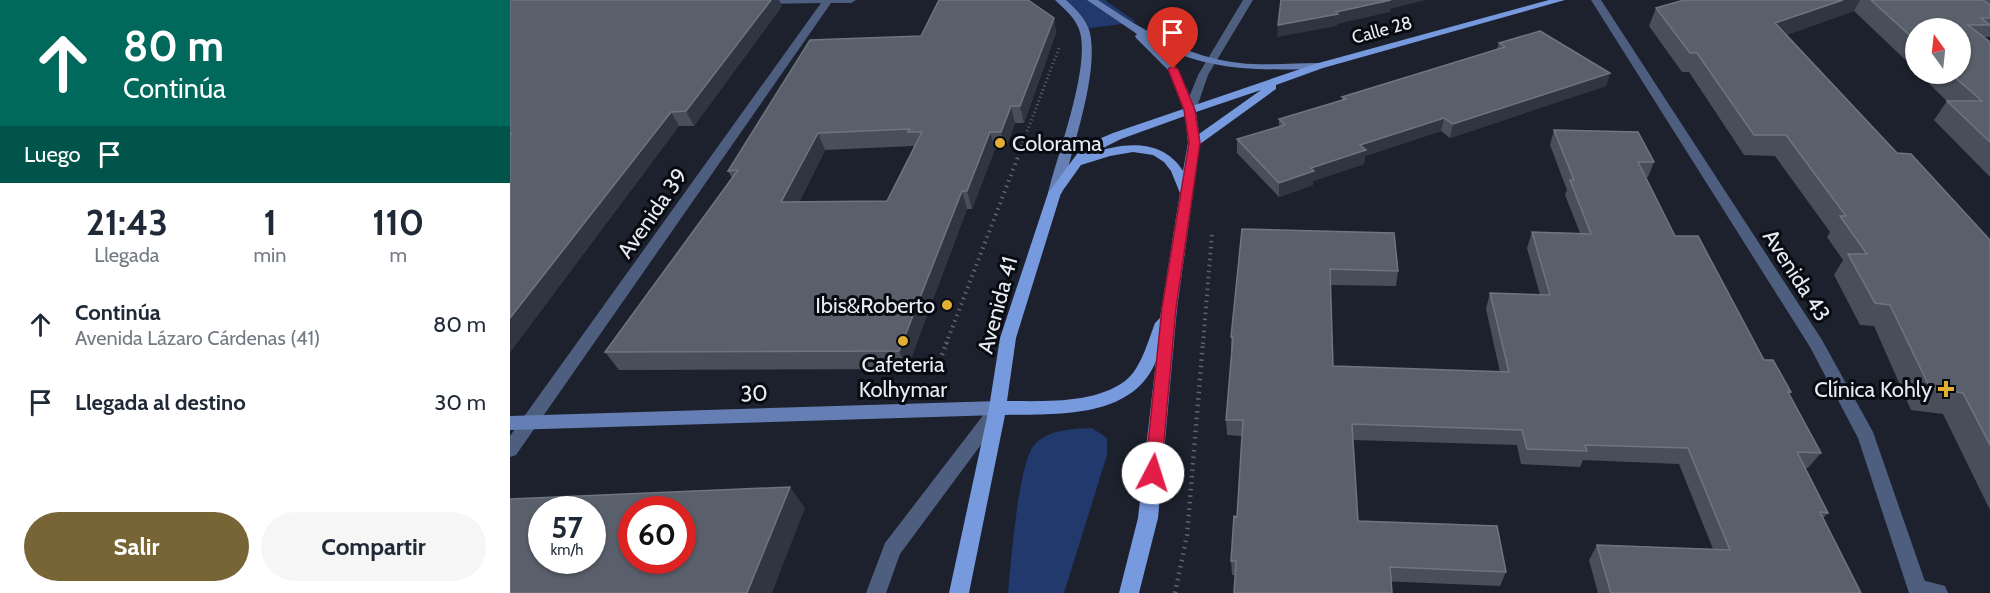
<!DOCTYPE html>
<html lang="es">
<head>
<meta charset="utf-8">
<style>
  body { margin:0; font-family:Cabin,sans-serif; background:#f6f6f7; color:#1f2937; height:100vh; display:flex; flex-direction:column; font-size:22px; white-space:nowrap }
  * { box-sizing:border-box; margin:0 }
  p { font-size:20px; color:#747a83 }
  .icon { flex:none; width:33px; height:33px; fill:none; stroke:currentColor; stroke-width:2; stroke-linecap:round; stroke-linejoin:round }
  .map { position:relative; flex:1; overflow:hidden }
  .panel { display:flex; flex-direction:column; background:#fff; width:510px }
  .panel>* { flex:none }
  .top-card { background:#00695c; color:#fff; overflow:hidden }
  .needle { width:39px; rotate:345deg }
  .buttons { position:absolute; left:1395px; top:18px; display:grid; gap:12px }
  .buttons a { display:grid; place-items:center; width:66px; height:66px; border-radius:50%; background:#fff; box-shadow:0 2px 4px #0004; font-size:30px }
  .speed { position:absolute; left:18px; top:496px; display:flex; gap:12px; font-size:30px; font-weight:700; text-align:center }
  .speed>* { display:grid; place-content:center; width:78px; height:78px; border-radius:50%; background:#fff; box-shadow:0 2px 4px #0004; line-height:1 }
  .speed small { font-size:15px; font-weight:400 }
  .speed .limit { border:9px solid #d22; background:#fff; color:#111 }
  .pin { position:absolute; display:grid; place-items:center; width:51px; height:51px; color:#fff; margin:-62px -26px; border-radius:50% 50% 50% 0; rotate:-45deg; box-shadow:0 0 6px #0007 }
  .pin .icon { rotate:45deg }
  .me { position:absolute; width:66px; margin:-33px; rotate:5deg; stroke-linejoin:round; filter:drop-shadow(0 0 4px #0008) }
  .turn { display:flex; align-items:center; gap:21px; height:126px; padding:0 24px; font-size:27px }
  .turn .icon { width:78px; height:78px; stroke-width:2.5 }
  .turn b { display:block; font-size:42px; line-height:51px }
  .then { display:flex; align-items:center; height:57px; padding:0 24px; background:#0003; gap:12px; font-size:22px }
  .eta { display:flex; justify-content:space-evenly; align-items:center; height:102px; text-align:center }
  .eta b { font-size:36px; font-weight:700; line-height:42px }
  .action { display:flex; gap:12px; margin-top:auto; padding:12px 24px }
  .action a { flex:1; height:69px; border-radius:36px; background:#776536; color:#fff; font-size:24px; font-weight:700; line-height:69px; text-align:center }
  .action a+a { background:#f6f6f7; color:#1f2937 }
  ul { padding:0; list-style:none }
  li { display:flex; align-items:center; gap:18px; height:78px; padding:0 24px }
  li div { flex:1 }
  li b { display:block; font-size:22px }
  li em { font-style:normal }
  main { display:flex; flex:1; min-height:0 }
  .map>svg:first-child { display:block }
  .green { fill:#21396c }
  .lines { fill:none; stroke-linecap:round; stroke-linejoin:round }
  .path-far2 { stroke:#5f646f; stroke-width:3; stroke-dasharray:1 3; stroke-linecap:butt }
  .path-far1 { stroke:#5f646f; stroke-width:4; stroke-dasharray:1.5 4.5; stroke-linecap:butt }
  .path { stroke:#5f646f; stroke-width:4.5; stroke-dasharray:1.5 5; stroke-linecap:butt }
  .lane { fill:#4d5e7f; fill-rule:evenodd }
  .street { fill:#4d5e7f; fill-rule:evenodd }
  .secondary { fill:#657fb4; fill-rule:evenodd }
  .primary { fill:#7799de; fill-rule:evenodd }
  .wall { fill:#484e5a; fill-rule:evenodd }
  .shaded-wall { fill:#2f3541 }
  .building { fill:#595f6b; stroke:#6f7580; stroke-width:1.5; fill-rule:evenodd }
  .route { fill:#e11d48; stroke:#92132f; stroke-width:1.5 }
  .poi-dot { fill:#e3ae34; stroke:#080b10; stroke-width:2 }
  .labels { text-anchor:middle; stroke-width:6; stroke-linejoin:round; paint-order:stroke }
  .far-street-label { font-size:18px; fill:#e7ebf3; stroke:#080b10 }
  .poi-label { font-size:22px; fill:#e7ebf3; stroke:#080b10; text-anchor:end }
  .street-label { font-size:22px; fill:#e7ebf3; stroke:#080b10 }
</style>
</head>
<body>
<main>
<section class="panel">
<div class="top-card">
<div class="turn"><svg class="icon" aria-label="ahead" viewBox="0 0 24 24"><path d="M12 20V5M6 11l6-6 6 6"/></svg><div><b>80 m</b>Continúa</div></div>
<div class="then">Luego<svg class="icon" aria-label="arrive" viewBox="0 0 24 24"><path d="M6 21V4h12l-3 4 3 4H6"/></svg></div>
</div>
<div class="eta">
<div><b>21:43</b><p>Llegada</p></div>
<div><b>1</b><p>min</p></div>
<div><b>110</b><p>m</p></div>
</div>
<ul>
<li><svg class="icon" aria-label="ahead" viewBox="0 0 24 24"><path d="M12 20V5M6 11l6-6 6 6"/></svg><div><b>Continúa</b><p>Avenida Lázaro Cárdenas (41)</p></div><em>80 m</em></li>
<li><svg class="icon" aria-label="arrive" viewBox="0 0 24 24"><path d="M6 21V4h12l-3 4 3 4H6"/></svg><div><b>Llegada al destino</b></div><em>30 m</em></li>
</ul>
<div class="action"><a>Salir</a><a>Compartir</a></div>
</section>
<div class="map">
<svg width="1480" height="593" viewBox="0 0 1480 593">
  <rect width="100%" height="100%" fill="#1c212d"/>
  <path class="green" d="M550,0H595L626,22L574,29Z
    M582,428L597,438V455L554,593H498C501,564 508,462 525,444C540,429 563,429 582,428Z"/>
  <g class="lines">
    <path class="path-far2" d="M510,150L549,48"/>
    <path class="path-far1" d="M436,344L511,149
      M693,344L702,233"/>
    <path class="path" d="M425,373L437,342
      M665,593L677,535L693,342"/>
    <path class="lane" d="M487,403L493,405L496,410L493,415L390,554L376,593H356L375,543L481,405Z
      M1408,579L1435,586L1438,593H1400L1398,589L1401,582Z"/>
    <path class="street" d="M247,0H346L341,3H321L6,455L0,457V436L311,3L251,4Z
      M733,0H743L698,75L686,110L680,113L676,112L674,110L688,75Z
      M1081,0H1091L1312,340L1363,432L1419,593H1399L1348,438L1300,347Z"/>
    <path class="secondary" d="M545,0H556C566,9 577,20 580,33C589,76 561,149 552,193L545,197L538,193C547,155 582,64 569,29C564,16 554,9 545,0Z
      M577,0H588C631,29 678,58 730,63C756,66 783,63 809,63L814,66L809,69C744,70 700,72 640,41L668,69L686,110L680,113L676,112L658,70L626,38L625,36L627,34Z
      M488,401L494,403L497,408L494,413L488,415L0,430V416Z"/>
    <path class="primary" d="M1039,0H1055L813,68L766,85V89L690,144L667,308L648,518L629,593H609L628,518L646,361C623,419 547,414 495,415L459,593H439L479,408L490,338L538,193L567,154L582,142L603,133L805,64ZM751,90L689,134L686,112ZM675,116L678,143L673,171C653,139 615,142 583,153L611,139ZM623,152L643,155L654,162L661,171L670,193L650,318L645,323C638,341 631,369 615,381C584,404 534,401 497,401L506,338L551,193L571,165L600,156Z"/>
  </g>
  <path class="wall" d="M0,0L272,6L184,126H169L0,352Z
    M1174,0H1480V37H1474L1480,42V177L1424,120L1437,101L1409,74H1450L1406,28V70L1344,11L1276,35L1387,153L1480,240V510L1433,414L1401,410L1364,326L1350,325L1324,275L1333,260L1317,237L1320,232L1265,156L1234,155L1179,72H1172L1139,26L1146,8Z
    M544,18L546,33L514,123H505L495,149H485L462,209H457L397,369L109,370L95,352L222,178L218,171L411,36ZM403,146L404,148L377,201L289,202L315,150Z
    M989,43L1100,73L1096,86L940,138L931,131L855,156L854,164L803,181V185L769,197L727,153V139L769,126V119L832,100V97L987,49Z
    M1044,130L1144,162L1138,177H1136L1165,236L1254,360L1281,392L1279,395L1311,453L1298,468H1295L1318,513L1313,518L1351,593H1088L1079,560L1087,545L1203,549L1169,464L1073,460L1070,467L1011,464L1007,445L843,440L848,521L996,572L990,586L722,575L721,561L727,517L732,436L717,435L716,420L722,353H721V337L732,229L888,271L886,286L820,285L823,366L990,372L976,309L980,293L1030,295L1017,248L1022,232L1070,233L1055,195L1057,190L1040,145Z"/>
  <path class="shaded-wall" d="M261,0H269L272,6L184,126L176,111Z
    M879,0H916L880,9V12L827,24V26L767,37L768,25Z
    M1333,0H1350L1344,11L1256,42L1265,23Z
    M544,18L546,33L514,123L510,106Z
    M1100,73L1096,86L940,138L943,124Z
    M501,106L505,123L495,149L491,132Z
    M161,112L169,126L0,352V318Z
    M934,118L931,131L855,156L854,164L803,181V185L769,197V183L850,145Z
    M480,132L485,149L462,209L457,191Z
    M308,133L315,150L280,219L271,202Z
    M452,191L457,209L397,369L389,351Z
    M280,487L295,508L262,593H237Z"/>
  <path class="building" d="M0,0H261L176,111L161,112L0,318V135L2,133L0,134Z
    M429,0H518L544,18L510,106H501L491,132H480L457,191H452L389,351L95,352L228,170L218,171L300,40L411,36ZM400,129L398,132H412L377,201L271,202L308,133Z
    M771,0H881L826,12L828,14L768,25Z
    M1174,0H1333L1265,23L1387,153L1401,154L1480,240V445L1453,393L1420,388L1380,305L1365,303L1338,254H1357L1330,216H1336L1276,135H1244L1187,53H1180L1146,8Z
    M1361,0H1473L1480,5V18H1471L1480,25H1458L1480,42V142L1437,101H1472L1441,74H1450V28H1406V41Z
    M1030,31L1100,73L943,124L934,118L850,145L856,150L801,168L804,171L769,183L727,139L775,125L769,119L836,99L832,97L995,47L989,43Z
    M1044,130L1128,132L1144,162H1128L1165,236H1188L1254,360H1263L1281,392H1278L1311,453L1287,452L1318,513L1310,512L1351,593H1101L1087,545L1220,550L1178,448L1075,445L1077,451L1017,449L1012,430L842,424L848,521L987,526L996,572L880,567L882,593H724L726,561H721L724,516L727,517L733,420H716L723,337H721L732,229L884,233L888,271L820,269L823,366L999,372L980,293L1040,295L1022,232L1081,234L1060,180H1064Z
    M280,487L237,593H0V499ZM32,510H82V561H32ZM122,510H172V561H122Z"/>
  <path class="route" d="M663,66L668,69L685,110L690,143L666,308L651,473L649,478L643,480L637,478L635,473L652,308L679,143L674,110L658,69Z"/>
  <g class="poi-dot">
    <circle cx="490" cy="143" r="6"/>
    <circle cx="437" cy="305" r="6"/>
    <circle cx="393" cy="341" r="6"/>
    <path d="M1433 380h6v6h6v6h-6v6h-6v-6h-6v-6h6z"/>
  </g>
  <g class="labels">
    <g class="far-street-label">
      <text transform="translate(872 30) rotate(-15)" y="6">Calle 28</text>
    </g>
    <g class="poi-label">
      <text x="502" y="151" text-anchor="start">Colorama</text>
      <text x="425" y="313">Ibis&amp;Roberto</text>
      <text x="393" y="372" text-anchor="middle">Cafeteria<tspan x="393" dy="25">Kolhymar</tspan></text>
      <text x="1422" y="397">Clínica Kohly</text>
    </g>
    <g class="street-label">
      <text transform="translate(142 213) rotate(-55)" y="8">Avenida 39</text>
      <text transform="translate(1287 275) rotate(57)" y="8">Avenida 43</text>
      <text transform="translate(487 305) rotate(-75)" y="8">Avenida 41</text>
      <text transform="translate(244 393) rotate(-2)" y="8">30</text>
    </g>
  </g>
</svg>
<div class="buttons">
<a><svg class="needle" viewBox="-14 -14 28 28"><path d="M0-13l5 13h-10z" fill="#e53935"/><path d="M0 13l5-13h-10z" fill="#747a83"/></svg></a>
</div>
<div class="speed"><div>57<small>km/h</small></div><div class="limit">60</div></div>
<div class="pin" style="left:663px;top:69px;background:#d93025"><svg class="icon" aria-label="arrive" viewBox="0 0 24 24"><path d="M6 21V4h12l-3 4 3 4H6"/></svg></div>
<svg class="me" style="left:643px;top:473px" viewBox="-20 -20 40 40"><circle r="19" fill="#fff"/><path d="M0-13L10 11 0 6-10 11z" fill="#e11d48"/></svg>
</div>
</main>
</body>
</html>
